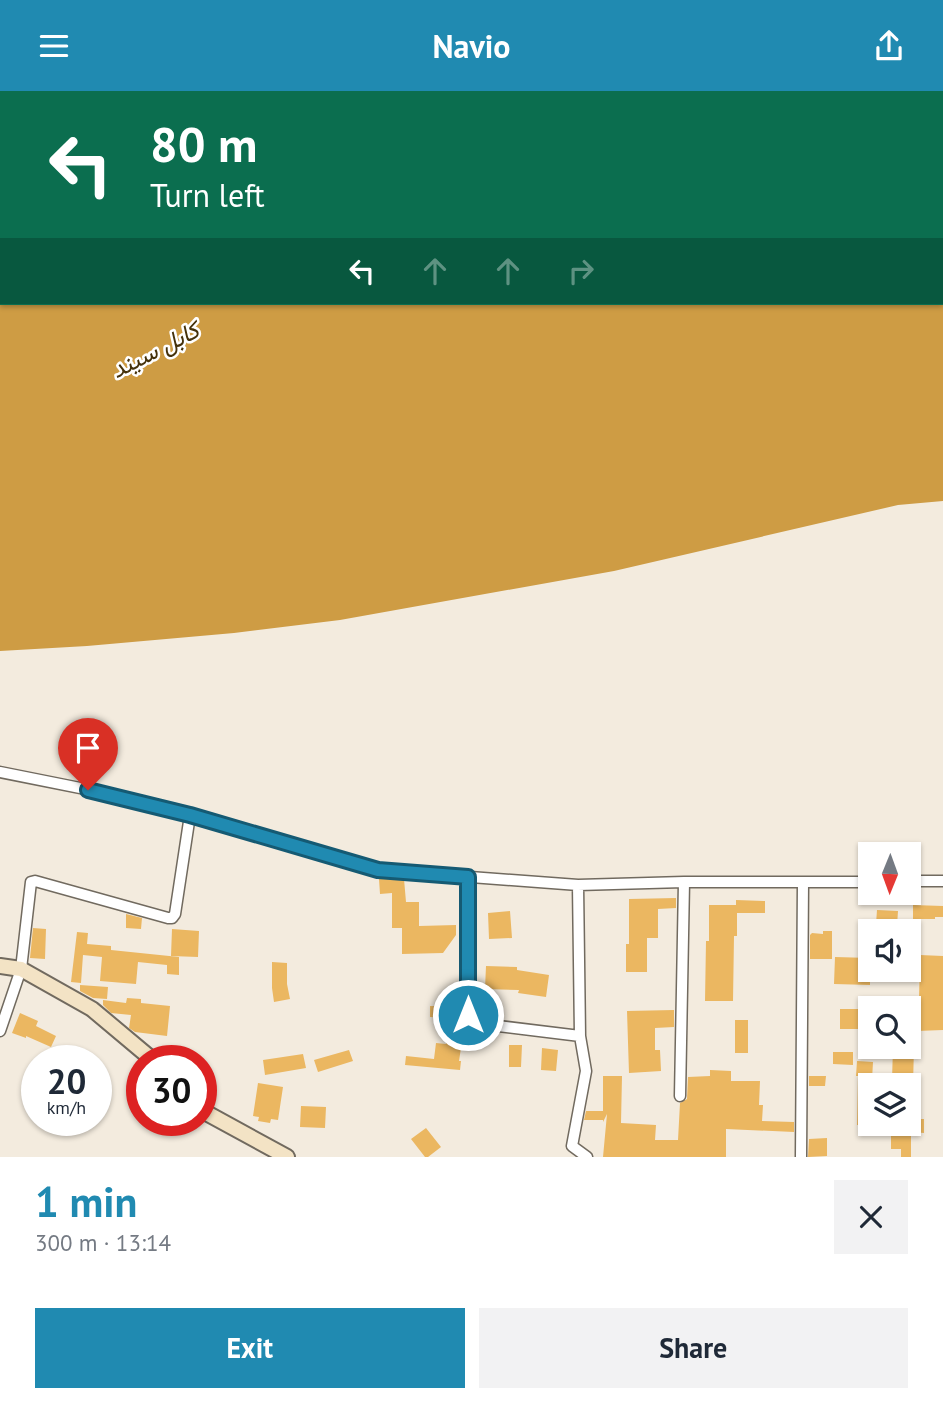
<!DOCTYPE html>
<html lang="en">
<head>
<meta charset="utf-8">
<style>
  body { margin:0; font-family:"PT Sans",Vazirmatn,sans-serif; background:#f2f2f3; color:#1f2937; height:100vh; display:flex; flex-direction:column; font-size:26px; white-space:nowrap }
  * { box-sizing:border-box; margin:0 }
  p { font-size:23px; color:#747a83 }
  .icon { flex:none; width:38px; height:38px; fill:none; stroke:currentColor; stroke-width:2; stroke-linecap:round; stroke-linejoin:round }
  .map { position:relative; height:1066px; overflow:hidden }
  .sheet { display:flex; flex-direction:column; background:#fff; flex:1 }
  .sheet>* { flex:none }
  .guide { position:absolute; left:0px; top:0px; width:943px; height:214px; box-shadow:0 2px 5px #0004; background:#0b6e4f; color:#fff; overflow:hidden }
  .needle { width:46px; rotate:181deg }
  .buttons { position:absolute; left:858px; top:751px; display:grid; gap:14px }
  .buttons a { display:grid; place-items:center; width:63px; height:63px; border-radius:0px; background:#fff; box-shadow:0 2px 5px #0004; font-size:35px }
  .speed { position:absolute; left:21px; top:954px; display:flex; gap:14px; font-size:35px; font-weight:700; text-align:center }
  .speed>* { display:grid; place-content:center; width:91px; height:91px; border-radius:50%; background:#fff; box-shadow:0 2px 5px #0004; line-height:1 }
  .speed small { font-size:18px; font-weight:400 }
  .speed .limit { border:10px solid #d22; background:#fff; color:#111 }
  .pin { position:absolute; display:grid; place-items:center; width:60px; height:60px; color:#fff; margin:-72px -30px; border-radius:50% 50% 50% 0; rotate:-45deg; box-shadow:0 0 7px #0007 }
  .pin .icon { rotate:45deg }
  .me { position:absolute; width:77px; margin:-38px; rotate:0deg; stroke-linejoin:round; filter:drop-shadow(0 0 5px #0008) }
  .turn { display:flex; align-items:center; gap:24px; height:147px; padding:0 35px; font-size:32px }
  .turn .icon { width:91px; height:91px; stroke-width:2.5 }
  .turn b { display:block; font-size:49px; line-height:60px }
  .lanes { display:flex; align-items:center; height:66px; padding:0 35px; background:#0003; justify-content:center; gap:35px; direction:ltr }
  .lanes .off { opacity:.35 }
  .round { display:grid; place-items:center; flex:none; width:74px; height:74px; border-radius:0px; background:#f2f2f3 }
  .headline { display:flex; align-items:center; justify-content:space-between; height:119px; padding:0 35px }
  h1 { font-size:42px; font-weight:700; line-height:52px; color:#208ab1 }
  .cta { display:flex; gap:14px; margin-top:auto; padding:14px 35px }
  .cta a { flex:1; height:80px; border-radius:0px; background:#208ab1; color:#fff; font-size:28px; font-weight:700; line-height:80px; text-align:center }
  .cta a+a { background:#f2f2f3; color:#1f2937 }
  header { display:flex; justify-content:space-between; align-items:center; height:91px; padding:0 35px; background:#208ab1; color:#fff; font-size:32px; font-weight:700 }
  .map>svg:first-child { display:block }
  .water { fill:#ce9c44 }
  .building { fill:#ebb761 }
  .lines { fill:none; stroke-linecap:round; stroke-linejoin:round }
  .street-casing { stroke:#716a5f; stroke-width:13 }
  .secondary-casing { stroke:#716a5f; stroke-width:18 }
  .street { stroke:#fff; stroke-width:10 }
  .secondary { stroke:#f3e3c5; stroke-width:14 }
  .route-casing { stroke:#155a73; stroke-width:18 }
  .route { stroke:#208ab1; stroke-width:12 }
  .labels { text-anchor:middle; stroke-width:5; stroke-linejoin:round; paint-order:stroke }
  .water-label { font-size:24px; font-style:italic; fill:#45310a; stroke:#fff }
</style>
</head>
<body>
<header><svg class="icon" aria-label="menu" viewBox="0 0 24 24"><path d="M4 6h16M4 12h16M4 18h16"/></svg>Navio<svg class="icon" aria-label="share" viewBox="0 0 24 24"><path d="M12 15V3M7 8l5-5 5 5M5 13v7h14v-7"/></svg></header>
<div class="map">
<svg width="943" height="1066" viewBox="0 0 943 1066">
  <rect width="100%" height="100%" fill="#f3ebde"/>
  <path class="water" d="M0,0H222L233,2H2V212H942V69H943V410L898,414L614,480L340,529L234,542L87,555L0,560Z"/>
  <path class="building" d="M379,788H404L406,811H419V835L456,834V844L443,862L402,863V837H392V802L380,803Z
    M676,807V817L658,818V847H647V881H626V853H629V808Z
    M736,809L765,810V822H737V845H734L733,910H705L706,850H709V814H736Z
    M913,814L943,815V826H935V828H913Z
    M877,819L898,820L897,835L876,833Z
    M510,820L512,847L489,848L488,822Z
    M126,823L142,827L141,838L126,837Z
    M33,837L46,838L45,868L30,867Z
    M172,838L199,840L198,866L171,865Z
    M823,840H832V868H810V844L812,842L823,843Z
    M77,841L88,842L87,853L111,855V859L179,866V884L167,883V874L138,871L136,893L100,890L102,866L83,864L81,892L71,891Z
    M920,864L943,865V939L917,940V929H908V915H917V909H919Z
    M835,866L870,867V894L834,893Z
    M272,871L287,872V893L290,908L274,911L272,897Z
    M486,875L517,876V879L549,884L546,906L518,902L519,899L485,898Z
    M80,894L108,896L107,908L93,907L80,900Z
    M127,907L141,908V912L170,915L167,945L135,941L129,937L131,924L111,922L103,914V909L126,912Z
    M430,915L460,916L458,944H463L459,970H461L460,979L405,974L406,965L434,968L436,952L446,953L449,927L430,926Z
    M840,918H866V938H840Z
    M674,919V936L655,937V959H660L661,980L629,982L627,920Z
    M20,922L38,930L36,935L56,945L51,956L26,945V947L12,942Z
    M735,929H748V962H735Z
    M509,954H522L521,976H509Z
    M893,956H914L913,994H900V990L892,989Z
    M542,957L558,959L556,980L541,979Z
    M349,959L353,970L318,981L314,969Z
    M833,961H853V974L833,973Z
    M303,963L306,977L265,984L263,969Z
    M857,970L873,971L872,989L871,994H870V1035L857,1034L858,985H856Z
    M710,979L731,980V990H760L759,1014H763L762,1030L794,1031V1041L726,1038V1066H603L607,1023L603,1031V1029H584L586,1020H603V985H622L621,1032L656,1034L655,1049H678L680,1012L687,1008L688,986L710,985Z
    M809,985H826L825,995H809Z
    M258,992L283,996L278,1029L271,1028L270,1032L258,1030L259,1026L253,1025Z
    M301,1015L326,1016L325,1037L300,1036Z
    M908,1028H924V1042L911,1041V1066H901V1058H891V1041H901V1032H908Z
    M426,1037L441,1056L428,1066H425L411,1048Z
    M827,1047V1065L808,1066L809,1048Z"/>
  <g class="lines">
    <defs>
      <path id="street" d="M414,0L433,2
        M735,0L756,2
        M626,2L627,0
        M942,21H943
        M0,681L110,703L190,724L378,779L578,794L684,791H870
        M469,786V929L474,932L580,945
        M908,790H943
        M578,794L580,945L586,980L572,1055L587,1066
        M0,940L21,878L31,791L35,790L168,827H172L175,823L190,724
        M680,1005L684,791
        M801,1066L803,791"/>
      <path id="secondary" d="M892,2L893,0
        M0,875L21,878L92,918L154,970
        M201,1019L287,1066"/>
    </defs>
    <use href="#street" class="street-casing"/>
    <use href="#secondary" class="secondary-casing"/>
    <use href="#street" class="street"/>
    <use href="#secondary" class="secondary"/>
  </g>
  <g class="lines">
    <defs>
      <path id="route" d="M88,699L190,724L378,779L468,786V924"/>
    </defs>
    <use href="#route" class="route-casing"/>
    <use href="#route" class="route"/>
  </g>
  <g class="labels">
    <g class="water-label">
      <text transform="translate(155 259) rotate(-27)" y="8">کابل سيند</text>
    </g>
  </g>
</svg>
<div class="buttons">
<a><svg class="needle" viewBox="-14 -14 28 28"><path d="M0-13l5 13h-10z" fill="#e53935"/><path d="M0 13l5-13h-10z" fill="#747a83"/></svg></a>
<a><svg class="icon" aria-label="sound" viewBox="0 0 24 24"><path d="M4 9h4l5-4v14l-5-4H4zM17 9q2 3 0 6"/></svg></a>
<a><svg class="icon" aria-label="search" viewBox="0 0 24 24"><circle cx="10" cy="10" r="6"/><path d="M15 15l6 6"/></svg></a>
<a><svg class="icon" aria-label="layers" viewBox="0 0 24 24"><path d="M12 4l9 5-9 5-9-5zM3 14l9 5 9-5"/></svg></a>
</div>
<div class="speed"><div>20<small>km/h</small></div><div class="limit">30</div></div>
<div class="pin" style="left:88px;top:699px;background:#d93025"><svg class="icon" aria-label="arrive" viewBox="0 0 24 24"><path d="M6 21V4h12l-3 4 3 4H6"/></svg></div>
<svg class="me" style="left:468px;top:924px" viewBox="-20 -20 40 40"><circle r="17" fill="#208ab1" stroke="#fff" stroke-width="3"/><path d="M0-11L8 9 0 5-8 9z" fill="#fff"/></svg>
<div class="guide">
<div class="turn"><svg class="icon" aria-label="left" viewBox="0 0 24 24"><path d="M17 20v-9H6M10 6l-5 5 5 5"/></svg><div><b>80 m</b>Turn left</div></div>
<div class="lanes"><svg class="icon" aria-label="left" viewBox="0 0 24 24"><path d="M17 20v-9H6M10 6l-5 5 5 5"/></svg><svg class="icon off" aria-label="ahead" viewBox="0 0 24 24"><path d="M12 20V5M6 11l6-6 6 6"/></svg><svg class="icon off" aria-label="ahead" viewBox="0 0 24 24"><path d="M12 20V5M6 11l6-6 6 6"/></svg><svg class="icon off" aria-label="right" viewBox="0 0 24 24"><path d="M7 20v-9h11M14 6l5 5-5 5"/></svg></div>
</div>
</div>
<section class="sheet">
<div class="headline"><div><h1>1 min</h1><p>300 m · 13:14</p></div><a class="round"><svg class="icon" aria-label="close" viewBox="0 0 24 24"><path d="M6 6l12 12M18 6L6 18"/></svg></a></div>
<div class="cta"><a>Exit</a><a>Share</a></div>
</section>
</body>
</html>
